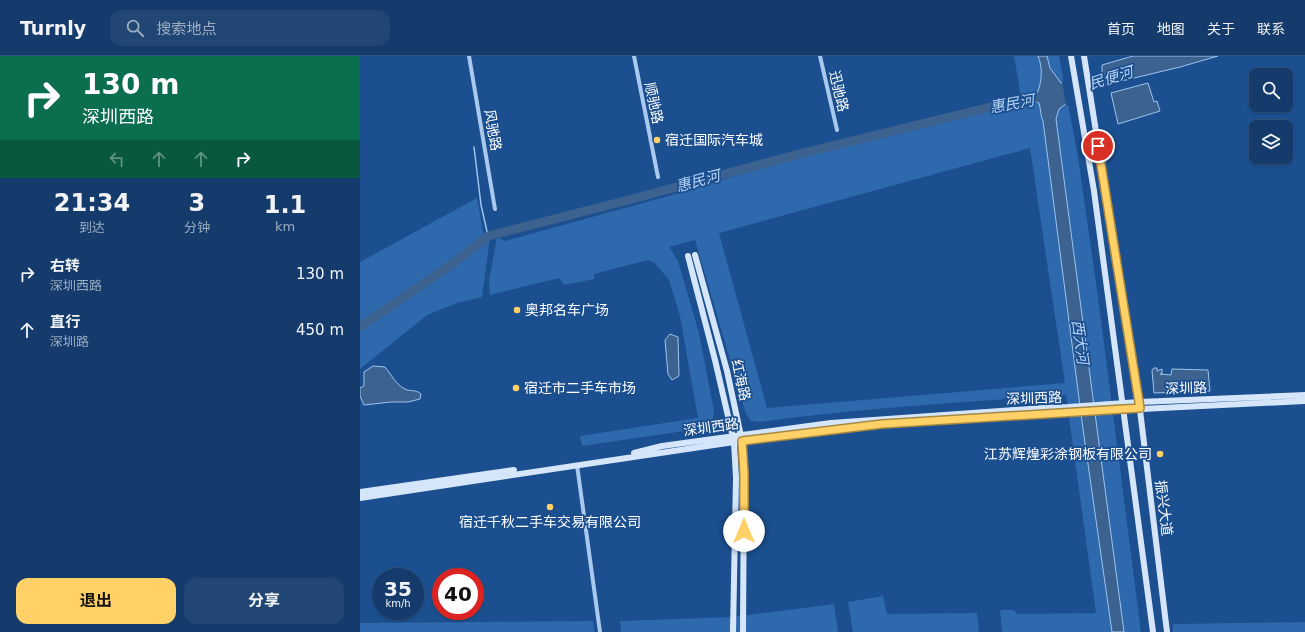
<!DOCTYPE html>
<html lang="zh">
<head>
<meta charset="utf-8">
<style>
  body { margin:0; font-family:"DejaVu Sans","Noto Sans SC",sans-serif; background:#214673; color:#f1f3f6; height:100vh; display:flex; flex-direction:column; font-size:15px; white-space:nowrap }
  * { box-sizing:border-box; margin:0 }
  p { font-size:13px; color:#9dadc1 }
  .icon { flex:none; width:22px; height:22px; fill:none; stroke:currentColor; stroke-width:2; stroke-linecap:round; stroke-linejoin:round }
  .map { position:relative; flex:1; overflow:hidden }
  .drawer { display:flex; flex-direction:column; background:#143b6b; width:360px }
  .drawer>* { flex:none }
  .top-card { background:#0b6e4f; color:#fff; overflow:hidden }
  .buttons { position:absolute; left:889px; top:12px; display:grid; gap:8px }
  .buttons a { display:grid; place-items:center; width:44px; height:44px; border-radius:8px; background:#143b6b; box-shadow:0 1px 3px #0004,0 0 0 1px #33557e; font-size:20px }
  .speed { position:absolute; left:12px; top:512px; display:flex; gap:8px; font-size:20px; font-weight:700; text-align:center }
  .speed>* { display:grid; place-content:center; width:52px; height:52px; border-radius:50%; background:#143b6b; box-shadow:0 1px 3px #0004,0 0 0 1px #33557e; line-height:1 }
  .speed small { font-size:10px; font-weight:400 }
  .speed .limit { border:6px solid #d22; background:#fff; color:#111 }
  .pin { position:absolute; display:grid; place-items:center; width:34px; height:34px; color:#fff; margin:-17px; border:2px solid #fff; border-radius:50%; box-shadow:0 1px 4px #0007 }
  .me { position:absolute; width:44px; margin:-22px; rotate:0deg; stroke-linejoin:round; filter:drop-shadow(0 0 3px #0008) }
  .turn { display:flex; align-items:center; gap:14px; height:84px; padding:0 16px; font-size:18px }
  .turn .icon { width:52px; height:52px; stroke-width:2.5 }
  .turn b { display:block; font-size:28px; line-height:34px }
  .lanes { display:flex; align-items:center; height:38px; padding:0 16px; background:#0003; justify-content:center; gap:20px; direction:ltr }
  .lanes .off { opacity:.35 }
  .eta { display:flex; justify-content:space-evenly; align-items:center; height:68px; text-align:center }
  .eta b { font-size:24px; font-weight:700; line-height:28px }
  .cta { display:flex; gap:8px; margin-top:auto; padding:8px 16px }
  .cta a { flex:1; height:46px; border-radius:12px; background:#ffd166; color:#111; font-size:16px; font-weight:700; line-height:46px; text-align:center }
  .cta a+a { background:#214673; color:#f1f3f6 }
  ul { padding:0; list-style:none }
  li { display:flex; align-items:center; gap:12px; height:56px; padding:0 16px }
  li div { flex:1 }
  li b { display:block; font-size:15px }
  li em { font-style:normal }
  header { display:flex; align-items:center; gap:24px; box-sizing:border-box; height:56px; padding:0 20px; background:#143b6b; border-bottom:1px solid #33557e }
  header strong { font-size:19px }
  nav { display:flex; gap:22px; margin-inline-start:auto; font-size:14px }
  .search { width:280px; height:36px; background:#214673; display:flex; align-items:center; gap:10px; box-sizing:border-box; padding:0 14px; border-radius:12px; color:#9dadc1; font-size:15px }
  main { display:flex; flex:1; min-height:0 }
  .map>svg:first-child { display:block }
  .green { fill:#2e69ad; fill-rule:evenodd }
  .water { fill:#3c6290; stroke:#9cc4f0 }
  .pier { fill:#1b4f8f }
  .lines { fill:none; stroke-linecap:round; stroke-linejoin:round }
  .stream { stroke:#9cc4f0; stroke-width:1.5 }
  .river { stroke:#3c6290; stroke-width:9 }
  .street { stroke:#a9c9ee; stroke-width:4 }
  .secondary { stroke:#d6e6fa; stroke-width:6 }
  .route-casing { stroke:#a68842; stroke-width:10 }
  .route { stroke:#ffd166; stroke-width:7 }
  .poi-dot { fill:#ffd166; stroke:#1b4f8f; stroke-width:1.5 }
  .labels { text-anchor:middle; stroke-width:3.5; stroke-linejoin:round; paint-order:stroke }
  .street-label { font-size:14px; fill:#fff; stroke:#1b4f8f }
  .poi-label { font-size:14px; fill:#fff; stroke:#1b4f8f; text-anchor:start }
  .water-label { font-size:15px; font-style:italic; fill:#b5d3f5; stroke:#1b4f8f }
</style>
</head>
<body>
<header>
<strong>Turnly</strong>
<div class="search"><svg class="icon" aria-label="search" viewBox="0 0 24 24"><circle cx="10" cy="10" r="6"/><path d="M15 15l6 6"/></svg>搜索地点</div>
<nav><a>首页</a><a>地图</a><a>关于</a><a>联系</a></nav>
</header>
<main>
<section class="drawer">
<div class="top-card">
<div class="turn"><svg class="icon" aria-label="right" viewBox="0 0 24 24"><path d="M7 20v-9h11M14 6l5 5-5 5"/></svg><div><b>130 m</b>深圳西路</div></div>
<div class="lanes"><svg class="icon off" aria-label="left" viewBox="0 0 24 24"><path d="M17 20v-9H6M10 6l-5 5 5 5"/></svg><svg class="icon off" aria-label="ahead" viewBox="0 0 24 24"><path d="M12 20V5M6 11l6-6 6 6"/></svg><svg class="icon off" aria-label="ahead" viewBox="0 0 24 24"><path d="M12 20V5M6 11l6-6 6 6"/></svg><svg class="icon" aria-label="right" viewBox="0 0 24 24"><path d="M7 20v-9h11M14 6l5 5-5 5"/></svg></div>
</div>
<div class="eta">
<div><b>21:34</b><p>到达</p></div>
<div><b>3</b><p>分钟</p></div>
<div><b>1.1</b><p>km</p></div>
</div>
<ul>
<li><svg class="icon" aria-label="right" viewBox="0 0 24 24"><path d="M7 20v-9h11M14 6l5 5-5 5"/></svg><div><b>右转</b><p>深圳西路</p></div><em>130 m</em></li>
<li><svg class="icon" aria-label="ahead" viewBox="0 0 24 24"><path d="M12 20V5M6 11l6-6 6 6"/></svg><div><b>直行</b><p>深圳路</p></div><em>450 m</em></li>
</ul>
<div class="cta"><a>退出</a><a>分享</a></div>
</section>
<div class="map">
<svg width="945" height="576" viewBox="0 0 945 576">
  <rect width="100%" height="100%" fill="#1b4f8f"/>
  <path class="green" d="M654,0H699L718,101L738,241L781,576H642L640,554H653L658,558L736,557L706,339C604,346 502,352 400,366L391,365L386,358L335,184L309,191L318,205L339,277L354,355C353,366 349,369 338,373L222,390L220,380L338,362L320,260L309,224L295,207L288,204L234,218V223L204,229L199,222L130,239L129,225L137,181L145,185L330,134L418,107L662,47ZM670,92L705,327L407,352L359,177Z
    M117,142L124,181L89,208L0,268V206Z
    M130,181L122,241L97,247L67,259L0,313V274Z
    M523,540L527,558L617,557L619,576H493L488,546Z
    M474,548L478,576H261L260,565L374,561Z
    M233,565L234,576H0V567Z
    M945,566V576H813V568Z"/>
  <path class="water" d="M678,0H687L690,12L701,27L738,18L742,16V9L773,0H858L820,11L741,30L706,48L699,53L696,63L764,576H752L723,373L683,65C680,59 681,53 679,47L668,42L677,38C682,25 683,12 678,0Z
    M788,27L794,46L797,45L800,55L758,68L751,37Z
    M310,278L318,281L319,320L312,324L308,318L305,284Z
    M13,310L25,311C31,318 36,329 45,333C51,336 56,333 61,338L60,343L48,346H31L4,349L0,340V332L4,330V316Z
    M794,312H797V315L802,313V318H800L811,319L812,313L848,314L850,335L794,337L792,314Z"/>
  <path class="pier" d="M736,16L739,33L706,50L702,25Z"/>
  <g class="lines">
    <path class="stream" d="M114,91L121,149L128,180"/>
    <path class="river" d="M0,271L95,206L128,180L261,146L443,97L668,42L680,41"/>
    <path class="street" d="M109,0L135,153
      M274,0L298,121
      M460,0L477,74
      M217,409L240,576"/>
    <path class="secondary" d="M711,0L734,135L793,576
      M724,0L779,346L807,576
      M335,199L367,315L382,385L384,417L383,576
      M328,200L355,304L374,386L376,422L373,576
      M709,351L779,346L945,339
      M274,397L302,390L471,367L684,352L709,351V356
      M0,436L154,414
      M0,442L374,386L488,371L639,360L945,345"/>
  </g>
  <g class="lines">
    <defs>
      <path id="route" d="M384,475V417L382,385L522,368L780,352L738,90"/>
    </defs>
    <use href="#route" class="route-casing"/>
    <use href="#route" class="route"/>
  </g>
  <g class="poi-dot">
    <circle cx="297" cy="84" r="4"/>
    <circle cx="157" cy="254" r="4"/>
    <circle cx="156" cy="332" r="4"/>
    <circle cx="800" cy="398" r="4"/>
    <circle cx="190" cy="451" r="4"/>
  </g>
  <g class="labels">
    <g class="street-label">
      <text transform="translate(479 35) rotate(77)" y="5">迅驰路</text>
      <text transform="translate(294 47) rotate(78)" y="5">顺驰路</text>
      <text transform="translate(133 74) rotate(80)" y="5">风驰路</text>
      <text transform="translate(381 324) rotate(77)" y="5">红海路</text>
      <text transform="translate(826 332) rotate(-2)" y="5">深圳路</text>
      <text transform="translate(674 342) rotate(-2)" y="5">深圳西路</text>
      <text transform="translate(351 371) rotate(-8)" y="5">深圳西路</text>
      <text transform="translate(804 452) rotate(83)" y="5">振兴大道</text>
    </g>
    <g class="poi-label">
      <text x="305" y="89">宿迁国际汽车城</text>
      <text x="165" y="259">奥邦名车广场</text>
      <text x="164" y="337">宿迁市二手车市场</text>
      <text x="792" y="403" text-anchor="end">江苏辉煌彩涂钢板有限公司</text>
      <text x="190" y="471" text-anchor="middle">宿迁千秋二手车交易有限公司</text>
    </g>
    <g class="water-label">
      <text transform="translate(751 22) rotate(-17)" y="5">民便河</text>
      <text transform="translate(652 48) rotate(-10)" y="5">惠民河</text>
      <text transform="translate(338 125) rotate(-15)" y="5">惠民河</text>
      <text transform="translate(720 286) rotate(82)" y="5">西大河</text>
    </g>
  </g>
</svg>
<div class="buttons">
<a><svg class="icon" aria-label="search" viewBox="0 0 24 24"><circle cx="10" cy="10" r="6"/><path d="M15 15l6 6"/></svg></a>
<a><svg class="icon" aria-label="layers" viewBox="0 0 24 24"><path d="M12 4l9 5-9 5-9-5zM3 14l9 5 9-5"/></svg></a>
</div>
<div class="speed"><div>35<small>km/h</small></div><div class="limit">40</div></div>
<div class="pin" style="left:738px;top:90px;background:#d93025"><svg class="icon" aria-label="arrive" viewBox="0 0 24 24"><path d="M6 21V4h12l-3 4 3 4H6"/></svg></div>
<svg class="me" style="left:384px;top:475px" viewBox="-20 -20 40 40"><circle r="19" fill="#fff"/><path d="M0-13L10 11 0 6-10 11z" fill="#ffd166"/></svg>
</div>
</main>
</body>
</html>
